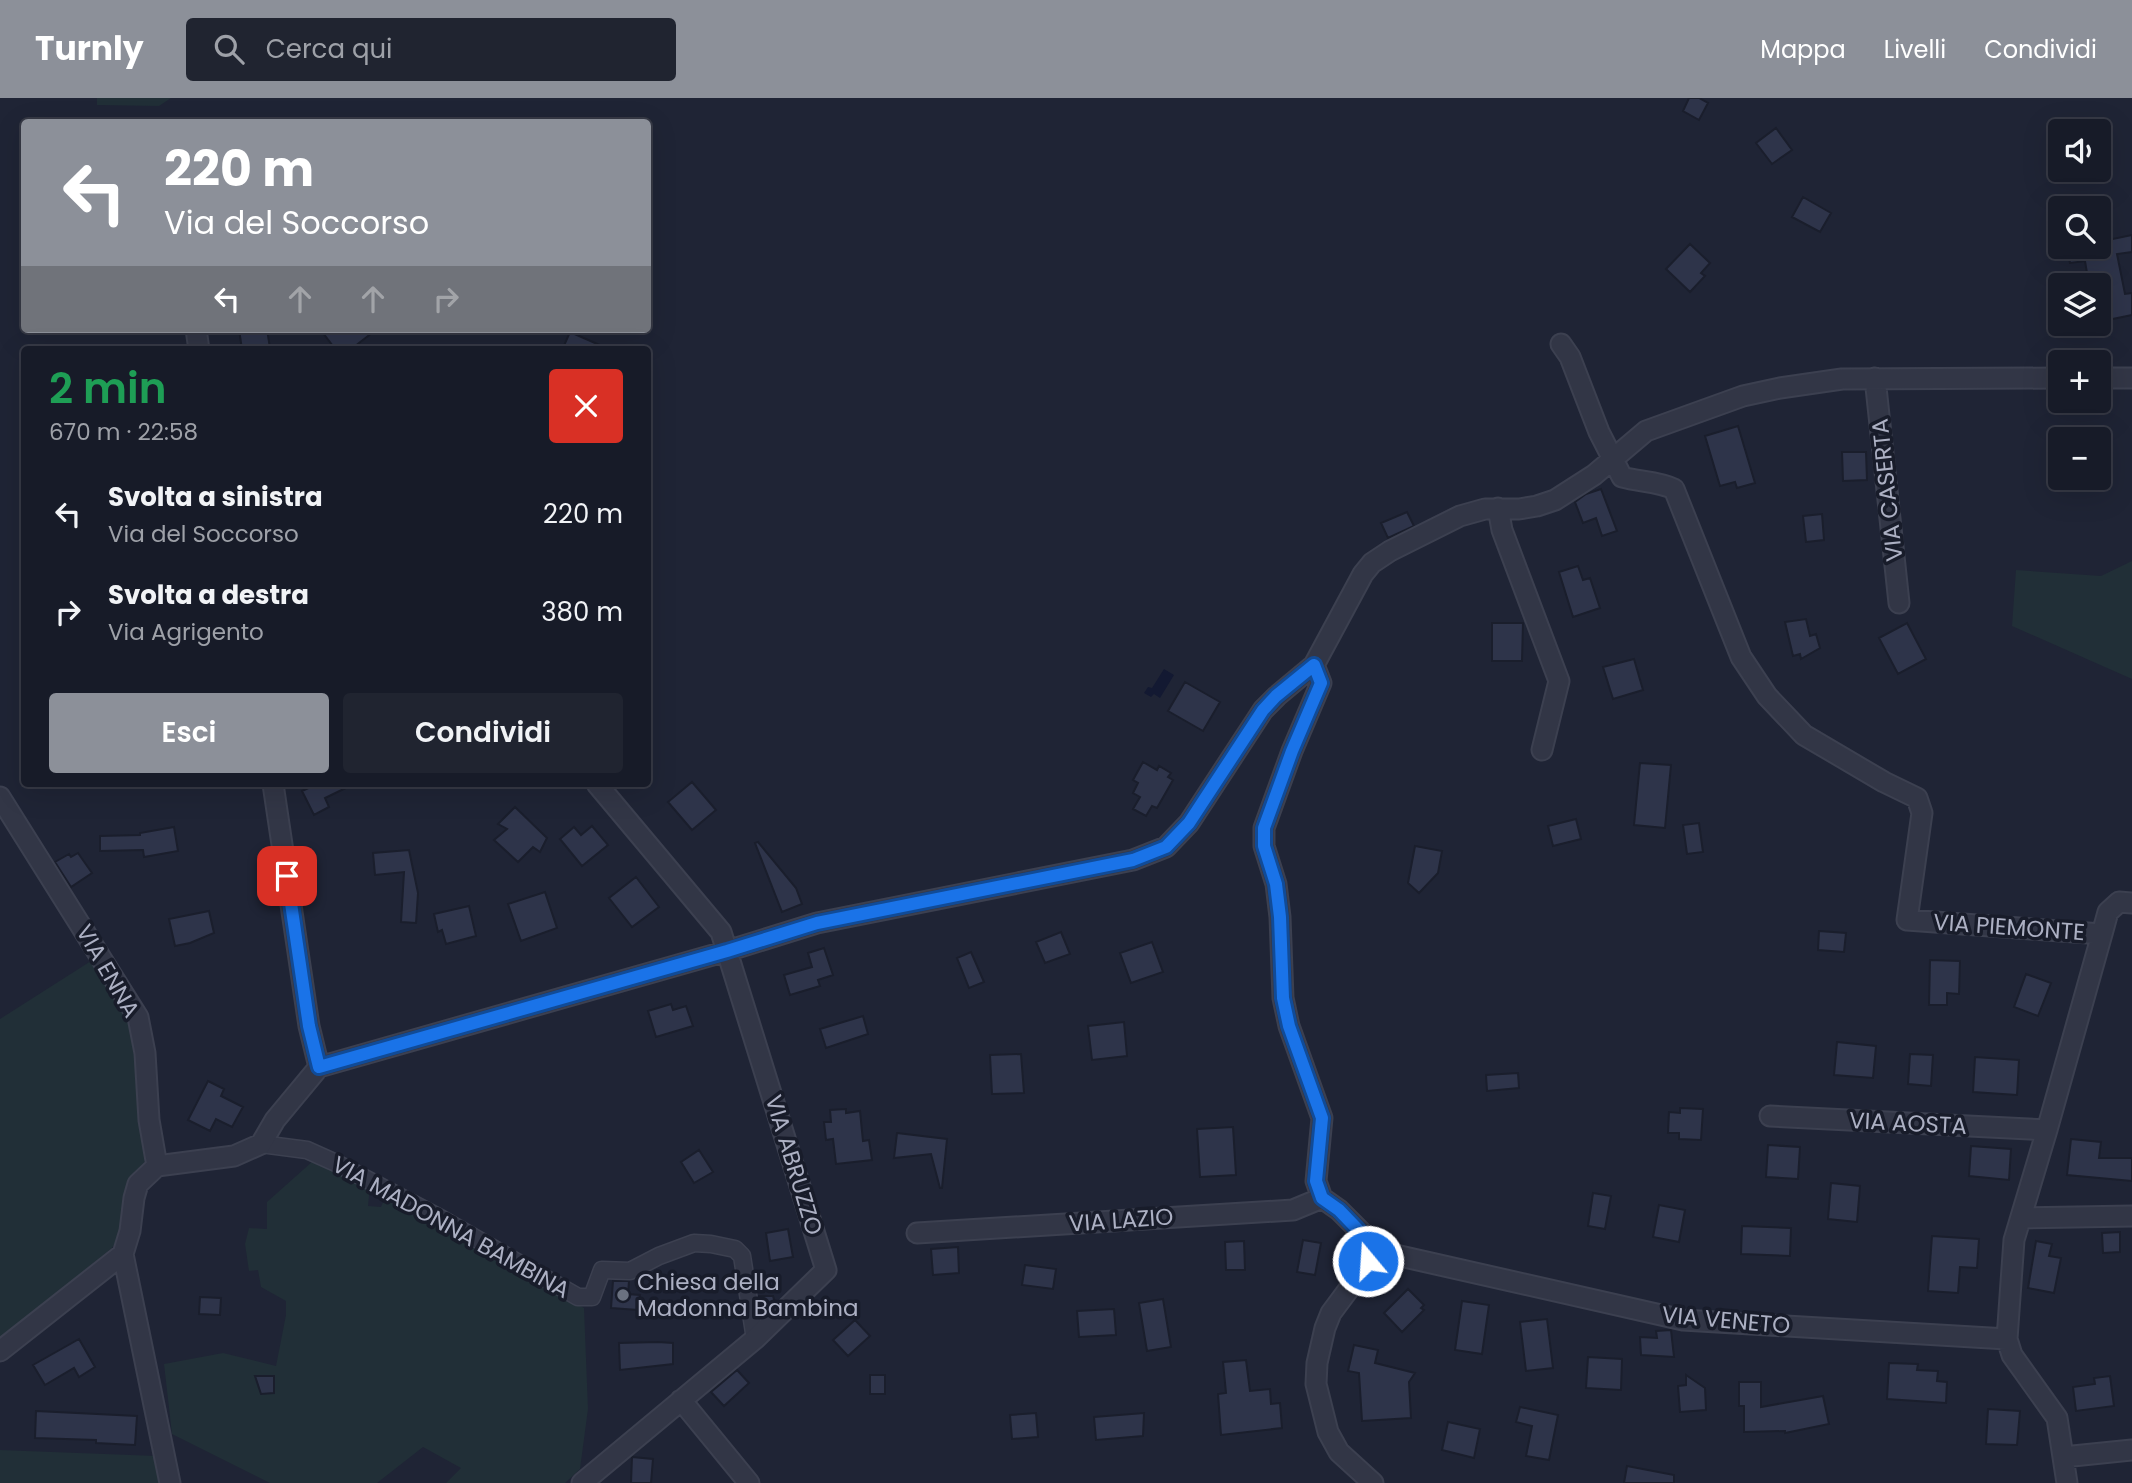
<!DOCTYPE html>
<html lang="it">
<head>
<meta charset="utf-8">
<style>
  body { margin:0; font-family:Poppins,sans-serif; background:#202430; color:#f1f3f6; height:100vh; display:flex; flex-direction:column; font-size:26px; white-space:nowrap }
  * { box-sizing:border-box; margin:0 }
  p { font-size:23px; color:#9ea1a8 }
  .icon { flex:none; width:38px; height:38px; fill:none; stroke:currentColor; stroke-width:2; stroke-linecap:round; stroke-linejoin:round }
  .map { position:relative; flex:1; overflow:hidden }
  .sheet { position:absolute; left:21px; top:248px; width:630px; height:441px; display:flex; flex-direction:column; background:#171b28; border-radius:7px; box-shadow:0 7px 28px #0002,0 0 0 2px #363945 }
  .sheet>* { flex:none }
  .top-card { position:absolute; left:21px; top:21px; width:630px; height:214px; border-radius:7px; box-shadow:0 7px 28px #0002,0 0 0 2px #363945; background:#8c9099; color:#fff; overflow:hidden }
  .tools { position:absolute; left:2048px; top:21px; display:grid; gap:14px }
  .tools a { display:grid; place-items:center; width:63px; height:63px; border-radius:7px; background:#171b28; box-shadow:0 7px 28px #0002,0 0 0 2px #363945; font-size:35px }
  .pin { position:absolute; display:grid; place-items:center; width:60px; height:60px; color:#fff; margin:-30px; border-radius:14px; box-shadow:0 4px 10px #0006 }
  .me { position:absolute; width:77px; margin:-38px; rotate:342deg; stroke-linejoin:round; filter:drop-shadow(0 0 5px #0008) }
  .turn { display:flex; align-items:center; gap:24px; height:147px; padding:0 28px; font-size:32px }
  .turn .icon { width:91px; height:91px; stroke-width:2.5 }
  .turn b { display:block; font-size:49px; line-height:60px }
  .lanes { display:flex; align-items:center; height:66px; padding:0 28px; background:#0003; justify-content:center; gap:35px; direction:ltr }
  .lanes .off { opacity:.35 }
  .round { display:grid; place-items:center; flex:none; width:74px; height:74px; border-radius:7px; background:#202430 }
  .overview { display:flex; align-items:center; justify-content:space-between; height:119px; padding:0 28px }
  h1 { font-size:42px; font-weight:600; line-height:52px; color:#1e9e55 }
  .button { display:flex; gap:14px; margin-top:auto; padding:14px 28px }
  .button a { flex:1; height:80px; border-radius:7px; background:#8c9099; color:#fff; font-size:28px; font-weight:600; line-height:80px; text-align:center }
  .button a+a { background:#202430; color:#f1f3f6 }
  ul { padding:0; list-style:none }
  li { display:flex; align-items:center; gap:21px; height:98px; padding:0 28px }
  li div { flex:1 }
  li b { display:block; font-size:26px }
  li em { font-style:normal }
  header { display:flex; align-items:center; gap:42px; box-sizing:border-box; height:98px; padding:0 35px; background:#8c9099; color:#fff }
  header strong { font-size:33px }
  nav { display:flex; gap:38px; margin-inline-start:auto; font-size:24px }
  .search { width:490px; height:63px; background:#202430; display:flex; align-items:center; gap:18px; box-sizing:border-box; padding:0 24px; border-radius:7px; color:#9ea1a8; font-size:26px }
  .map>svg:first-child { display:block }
  .green { fill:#212f37 }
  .water { fill:#131932 }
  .building { fill:#2e344a; stroke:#1a1e2c; stroke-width:2 }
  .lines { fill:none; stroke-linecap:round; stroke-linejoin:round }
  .pedestrian-casing { stroke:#3c4050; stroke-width:19 }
  .minor-casing { stroke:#3c4050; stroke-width:23 }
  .pedestrian { stroke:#323646; stroke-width:16 }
  .minor { stroke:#323646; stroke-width:19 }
  .route-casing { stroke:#114b97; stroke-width:18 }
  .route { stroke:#1a73e8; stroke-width:12 }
  .worship-dot { fill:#6b7280; stroke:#181c2a; stroke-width:2.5 }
  .labels { text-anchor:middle; stroke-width:7; stroke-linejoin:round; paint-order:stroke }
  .street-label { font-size:23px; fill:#acb0c3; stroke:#181c2a }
  .poi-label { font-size:23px; fill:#acb0c3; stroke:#181c2a; text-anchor:start }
</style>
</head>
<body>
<header>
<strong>Turnly</strong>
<div class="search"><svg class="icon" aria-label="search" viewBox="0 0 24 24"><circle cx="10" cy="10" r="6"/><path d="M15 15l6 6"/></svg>Cerca qui</div>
<nav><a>Mappa</a><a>Livelli</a><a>Condividi</a></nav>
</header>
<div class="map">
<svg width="2132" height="1385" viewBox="0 0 2132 1385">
  <rect width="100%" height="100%" fill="#1f2435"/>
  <path class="green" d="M97,0H171L159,8L97,7Z
    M2132,463V581L2012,528L2016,472L2101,478Z
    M91,863L128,923L138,978L137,1004L145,1057L144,1072L121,1139L111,1151L0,1241V921Z
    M313,1063L370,1088L368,1108L381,1109L386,1097L437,1123L584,1210L588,1311L580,1371L565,1385H446L461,1370L423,1349L377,1385H270L172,1336L164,1266L223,1255L276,1268L286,1217V1203L261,1189L258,1172L249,1173L245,1146L249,1130L267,1131V1104Z
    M0,1352L157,1358L162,1385H0Z"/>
  <path class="water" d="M1164,571L1174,577L1160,600L1154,596L1151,599L1144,595L1148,589L1152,590Z"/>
  <path class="building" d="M1689,0H1699L1708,5L1699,22L1683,13Z
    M1776,30L1792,52L1772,66L1756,45Z
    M1803,99L1831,115L1820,134L1792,119Z
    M2132,137V154L2117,156L2125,196L2132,195V217L2098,224V187H2089L2085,163L2070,165L2067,149H2098V144Z
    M1690,146L1710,165L1701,175L1705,178L1690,194L1666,171Z
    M239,231H267L270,250L242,252Z
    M320,231H377L350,252H336Z
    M570,234L611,252H562Z
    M1738,328L1755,385L1737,390L1735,384L1720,388L1705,338Z
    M1842,354H1866L1867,382L1843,383Z
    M1601,391L1617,433L1602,438L1596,420L1583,425L1575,404L1586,396Z
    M1407,414L1414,428L1388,440L1381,425Z
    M1822,416L1824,442L1806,444L1803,418Z
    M1578,468L1583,482L1590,480L1600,510L1573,519L1559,474Z
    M1806,521L1810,538L1816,536L1820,550L1801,561L1800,556L1793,558L1785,524Z
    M1492,525H1523L1522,563H1492Z
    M1907,525L1926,561L1898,576L1879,540Z
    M1634,561L1643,592L1613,601L1603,569Z
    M1185,584L1220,604L1203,633L1168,613Z
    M1143,664L1157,672L1159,668L1171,675L1168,679L1173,682L1157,710L1152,708L1146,718L1133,711L1140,699L1133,695L1138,685L1133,682Z
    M1640,665L1671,667L1665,730L1634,727Z
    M692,684L716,712L692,732L668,704Z
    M317,686H354L325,700L329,709L314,717L302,693Z
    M515,709L547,740L540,754L533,749L518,764L494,742L507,731L498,726Z
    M1576,721L1581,741L1553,748L1548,728Z
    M1699,725L1703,754L1687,756L1683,727Z
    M592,728L608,747L582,768L560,741L574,729L581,737Z
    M174,729L178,753L144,759L143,752L100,753V738L140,737V735Z
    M758,744L796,790L802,806L782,814L755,745Z
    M1415,748L1442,753L1438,775L1419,795L1408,785Z
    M409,752L418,795L416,825L401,824L404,774L375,777L373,755Z
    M78,755L92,775L71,789L55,764L69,756L71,759Z
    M636,779L659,809L632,829L609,800Z
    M545,794L557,830L521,843L508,806Z
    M469,808L476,838L446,846L442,832L438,834L434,816Z
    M209,813L214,835L190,845L175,848L169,821Z
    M1819,833L1846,835L1844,854L1818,852Z
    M1061,834L1070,856L1045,865L1036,844Z
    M1152,844L1163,874L1131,885L1120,855Z
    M824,850L833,877L818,882L820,888L790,897L784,877L812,869L808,855Z
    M971,854L984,884L969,890L957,860Z
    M1930,862L1960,863L1959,896L1947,895V907H1929Z
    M2026,876L2051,885L2038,918L2014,909Z
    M671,906L673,912L686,908L693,928L656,939L648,913Z
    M863,918L868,936L826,950L820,931Z
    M1124,924L1127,958L1092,962L1088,928Z
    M1837,944L1876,948L1873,980L1834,977Z
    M1021,956L1024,995L992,996L990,957Z
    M1910,956L1933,957L1931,988L1908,986Z
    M1975,959L2019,962L2017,997L1973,994Z
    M1518,975L1519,990L1487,993L1486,977Z
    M208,983L224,991L221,998L243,1009L232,1029L216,1021L210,1033L188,1022Z
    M1680,1010L1703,1011L1701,1042L1679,1041V1035H1668L1669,1014L1680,1015Z
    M846,1011V1015L860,1013L863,1043L869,1042L872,1062L836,1066L833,1041L826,1042L824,1024H831L830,1012Z
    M1233,1029L1236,1077L1200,1079L1197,1031Z
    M897,1035L947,1041L942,1090H940L931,1056L894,1060Z
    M2071,1041L2101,1044L2099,1060H2132V1083L2067,1077Z
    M1768,1047L1800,1049L1798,1081L1766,1079Z
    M1971,1048L2011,1051L2009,1082L1969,1078Z
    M699,1052L713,1074L694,1085L681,1064Z
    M1831,1085L1860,1088L1857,1124L1828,1121Z
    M1593,1095L1611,1098L1605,1131L1588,1128Z
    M1659,1107L1685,1112L1679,1144L1653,1139Z
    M1742,1128L1791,1130L1790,1158L1741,1156Z
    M788,1131L793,1159L770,1163L766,1135Z
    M2120,1134V1154L2103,1155L2102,1135Z
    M1932,1138L1979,1141L1977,1170L1960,1169L1958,1195L1928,1193Z
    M1303,1142L1321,1145L1315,1177L1297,1174Z
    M1244,1143L1245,1172H1226L1225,1144Z
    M2036,1143L2052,1146L2049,1158L2061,1160L2054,1195L2028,1190Z
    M958,1149L959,1175L933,1177L931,1151Z
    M1025,1167L1056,1171L1053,1191L1022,1187Z
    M613,1183H629L628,1196L640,1197L638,1212L611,1210Z
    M1408,1191L1424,1207L1421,1210L1424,1212L1402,1234L1384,1215Z
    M759,1198H773L775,1205L762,1217Z
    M200,1199L221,1200L220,1217L199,1216Z
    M1163,1201L1171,1249L1147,1253L1139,1205Z
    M1462,1203L1489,1207L1482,1256L1455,1252Z
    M1114,1211L1116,1237L1079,1239L1077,1213Z
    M1547,1221L1553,1270L1526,1273L1520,1224Z
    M855,1222L870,1238L848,1258L833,1242Z
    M1671,1232L1674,1259L1641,1257L1640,1239L1657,1240L1656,1233Z
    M79,1241L95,1269L79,1279L74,1270L45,1287L33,1267Z
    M658,1244L673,1245V1266L620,1272L619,1245Z
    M1354,1247L1378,1252L1375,1265L1415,1275L1409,1284L1411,1320L1362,1323L1359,1275L1348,1273Z
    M1588,1259L1622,1261L1621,1292L1586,1290Z
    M1246,1262L1250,1293L1270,1291L1271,1306L1280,1305L1282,1330L1221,1337L1218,1296L1226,1295L1223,1264Z
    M1889,1265L1918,1266L1917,1272L1938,1273L1937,1283L1947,1284L1946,1305L1887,1301Z
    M737,1272L749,1285L724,1308L711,1294Z
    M870,1277H885V1296H870Z
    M1686,1277L1705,1290L1706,1312L1680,1314L1678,1288L1686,1287Z
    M255,1278H274V1295L261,1296Z
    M2110,1278L2114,1308L2076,1313L2073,1289L2095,1286L2094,1280Z
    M1739,1284H1761V1309L1823,1298L1829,1326L1785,1335V1333L1744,1334V1308H1739Z
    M1520,1309L1558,1317L1549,1362L1526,1358L1532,1328L1516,1324Z
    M1988,1311L2020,1313L2017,1347L1986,1346Z
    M36,1313L137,1318L135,1347L96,1345V1342L35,1340Z
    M1036,1315L1038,1339L1012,1341L1010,1317Z
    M1144,1315L1143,1338L1096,1342L1094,1319Z
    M1448,1324L1480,1331L1474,1360L1442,1352Z
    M632,1359L653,1361L651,1385H631Z
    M1627,1368L1674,1377V1385H1624Z"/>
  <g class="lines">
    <defs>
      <path id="pedestrian" d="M261,1046L307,1052L336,1065L442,1121L578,1199H592L602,1172L630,1173L659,1158L694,1145L711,1146L735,1151L742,1158L755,1241"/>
      <path id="minor" d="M196,231L199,252
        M1561,246L1570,259L1599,334L1622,379C1639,384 1658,383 1674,391L1741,559L1767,598L1804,637L1884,684L1917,700L1922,715L1907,822L2102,836L2047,1032L2014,1142L2007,1241L2012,1257L2057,1320L2067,1385
        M1875,280L1899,505
        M2098,280H2132
        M1498,410L1502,432L1559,583L1542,652
        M1314,567L1321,585L1292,653L1264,730V748L1276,786L1280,819L1283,900L1289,928L1322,1020L1316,1083L1322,1100L1339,1112L1364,1137L1369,1151L1368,1162L1363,1172L1331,1215L1325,1230L1317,1265L1316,1286L1328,1334L1339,1354L1373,1385
        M273,686L309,928L319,969
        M0,699L138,919L145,955L149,1022L157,1068
        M2102,836L2108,814L2119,804L2132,805
        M1770,1018L2047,1032
        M2022,1120L2132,1118
        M917,1135L1293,1112L1322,1100
        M1369,1151L1683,1222L2007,1241
        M0,1253L123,1156
        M681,1302L749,1385
        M2063,1359L2132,1352
        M170,1385L123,1156L130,1133L134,1100L138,1086L157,1068L234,1058L261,1046L275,1022L319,969L727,853L817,825L1133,762L1166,749L1189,725L1263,612L1277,598L1314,567L1363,476L1372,465L1390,453L1460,418L1485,411H1519L1537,408L1555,402L1594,377L1646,333L1743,298L1780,290L1842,281L2060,280
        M582,1385L755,1241L826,1172L721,834L597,686"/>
    </defs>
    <use href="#pedestrian" class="pedestrian-casing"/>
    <use href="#minor" class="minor-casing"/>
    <use href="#pedestrian" class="pedestrian"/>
    <use href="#minor" class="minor"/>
  </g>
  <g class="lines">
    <defs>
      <path id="route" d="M287,778L309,928L319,969L727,853L817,825L1133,762L1166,749L1189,725L1263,612L1276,598L1314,567L1321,585L1292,653L1264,730V748L1276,786L1280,819L1283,900L1289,928L1322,1020L1316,1083L1322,1100L1339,1112L1364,1138L1369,1152L1368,1163"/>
    </defs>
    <use href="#route" class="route-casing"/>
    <use href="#route" class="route"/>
  </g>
  <circle class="worship-dot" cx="623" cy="1197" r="7"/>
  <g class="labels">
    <g class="street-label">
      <text transform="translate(1887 392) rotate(-96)" y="8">VIA CASERTA</text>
      <text transform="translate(2009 829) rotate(4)" y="8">VIA PIEMONTE</text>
      <text transform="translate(108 873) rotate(60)" y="8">VIA ENNA</text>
      <text transform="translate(1908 1025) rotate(3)" y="8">VIA AOSTA</text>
      <text transform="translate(794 1067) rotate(73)" y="8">VIA ABRUZZO</text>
      <text transform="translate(1121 1122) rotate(-4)" y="8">VIA LAZIO</text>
      <text transform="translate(451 1129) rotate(29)" y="8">VIA MADONNA BAMBINA</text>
      <text transform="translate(1726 1222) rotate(5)" y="8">VIA VENETO</text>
    </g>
    <g class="poi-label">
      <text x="637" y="1192">Chiesa della<tspan x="637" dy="26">Madonna Bambina</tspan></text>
    </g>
  </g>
</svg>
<div class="tools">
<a><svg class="icon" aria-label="sound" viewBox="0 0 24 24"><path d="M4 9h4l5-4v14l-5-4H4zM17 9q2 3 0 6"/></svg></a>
<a><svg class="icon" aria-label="search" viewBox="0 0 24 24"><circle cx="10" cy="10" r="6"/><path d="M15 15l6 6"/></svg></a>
<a><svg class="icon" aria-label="layers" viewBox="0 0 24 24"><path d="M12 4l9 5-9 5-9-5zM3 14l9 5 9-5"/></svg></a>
<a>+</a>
<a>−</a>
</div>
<div class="pin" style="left:287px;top:778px;background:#d93025"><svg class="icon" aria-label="arrive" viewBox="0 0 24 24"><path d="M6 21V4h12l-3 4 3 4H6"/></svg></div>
<svg class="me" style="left:1368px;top:1163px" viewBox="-20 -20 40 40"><circle r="17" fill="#1a73e8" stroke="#fff" stroke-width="3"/><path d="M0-11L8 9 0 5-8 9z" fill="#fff"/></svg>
<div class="top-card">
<div class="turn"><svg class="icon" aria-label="left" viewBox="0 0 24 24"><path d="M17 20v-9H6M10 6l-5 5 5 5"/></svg><div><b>220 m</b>Via del Soccorso</div></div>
<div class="lanes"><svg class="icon" aria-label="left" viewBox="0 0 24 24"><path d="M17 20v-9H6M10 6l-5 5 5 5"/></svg><svg class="icon off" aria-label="ahead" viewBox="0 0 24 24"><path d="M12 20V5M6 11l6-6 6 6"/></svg><svg class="icon off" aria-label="ahead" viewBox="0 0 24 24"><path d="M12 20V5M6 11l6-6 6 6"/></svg><svg class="icon off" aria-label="right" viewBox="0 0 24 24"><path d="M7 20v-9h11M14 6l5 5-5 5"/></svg></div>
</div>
<section class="sheet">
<div class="overview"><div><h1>2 min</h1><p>670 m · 22:58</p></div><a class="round" style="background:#d93025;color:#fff"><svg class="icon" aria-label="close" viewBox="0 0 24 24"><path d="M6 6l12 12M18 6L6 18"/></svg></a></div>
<ul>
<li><svg class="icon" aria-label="left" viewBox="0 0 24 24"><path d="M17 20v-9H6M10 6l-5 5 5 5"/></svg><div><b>Svolta a sinistra</b><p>Via del Soccorso</p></div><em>220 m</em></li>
<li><svg class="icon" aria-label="right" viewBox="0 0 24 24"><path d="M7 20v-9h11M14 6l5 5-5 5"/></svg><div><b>Svolta a destra</b><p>Via Agrigento</p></div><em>380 m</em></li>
</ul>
<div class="button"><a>Esci</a><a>Condividi</a></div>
</section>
</div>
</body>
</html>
